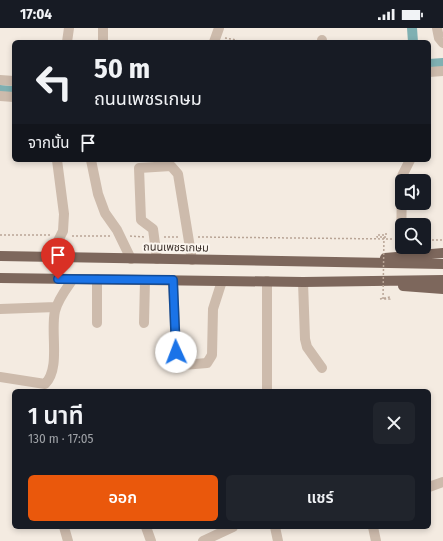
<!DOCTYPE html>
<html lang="th">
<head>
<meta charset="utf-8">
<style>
  body { margin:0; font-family:"Fira Sans Condensed","Noto Sans Thai",sans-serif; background:#20242c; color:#f1f3f6; height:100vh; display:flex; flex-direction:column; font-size:15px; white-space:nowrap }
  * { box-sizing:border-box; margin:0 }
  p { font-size:13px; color:#9ea1a6 }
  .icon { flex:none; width:22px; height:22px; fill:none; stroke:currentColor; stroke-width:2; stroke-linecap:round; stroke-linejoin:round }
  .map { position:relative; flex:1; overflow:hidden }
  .side { position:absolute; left:12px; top:361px; width:419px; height:140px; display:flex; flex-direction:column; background:#171b24; border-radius:6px; box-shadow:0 2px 6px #0003 }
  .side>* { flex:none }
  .hud { position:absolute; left:12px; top:12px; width:419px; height:122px; border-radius:6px; box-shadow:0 2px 6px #0003; background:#171b24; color:#f1f3f6; overflow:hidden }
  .fabs { position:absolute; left:395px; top:146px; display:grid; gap:8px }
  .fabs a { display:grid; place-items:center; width:36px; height:36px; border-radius:6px; background:#171b24; box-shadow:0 2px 6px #0003; font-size:20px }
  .pin { position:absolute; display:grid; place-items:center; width:34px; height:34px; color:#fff; margin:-41px -17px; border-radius:50% 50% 50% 0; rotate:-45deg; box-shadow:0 0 4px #0007 }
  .pin .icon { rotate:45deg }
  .me { position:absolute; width:44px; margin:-22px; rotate:358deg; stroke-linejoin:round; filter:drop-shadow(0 0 3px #0008) }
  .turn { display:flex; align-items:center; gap:14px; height:84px; padding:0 16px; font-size:18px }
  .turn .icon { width:52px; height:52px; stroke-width:2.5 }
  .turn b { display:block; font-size:28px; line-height:34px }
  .then { display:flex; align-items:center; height:38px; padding:0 16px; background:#0003; gap:8px; font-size:15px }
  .round { display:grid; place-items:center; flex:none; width:42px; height:42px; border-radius:6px; background:#20242c }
  .overview { display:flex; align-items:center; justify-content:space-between; height:68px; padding:0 16px }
  h1 { font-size:24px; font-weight:600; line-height:30px }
  .action { display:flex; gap:8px; margin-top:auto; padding:8px 16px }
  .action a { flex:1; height:46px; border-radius:6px; background:#ea580c; color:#fff; font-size:16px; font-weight:600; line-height:46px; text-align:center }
  .action a+a { background:#20242c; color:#f1f3f6 }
  .status { display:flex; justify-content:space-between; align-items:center; height:28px; padding:0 20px; background:#171b24; direction:ltr }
  .status svg { height:11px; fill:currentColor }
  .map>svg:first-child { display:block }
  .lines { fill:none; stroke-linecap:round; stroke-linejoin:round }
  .canal { stroke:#7fb0b2; stroke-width:10 }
  .path { stroke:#b9a596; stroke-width:1.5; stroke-dasharray:2 2; stroke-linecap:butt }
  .minor { stroke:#cdbbac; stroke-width:10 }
  .major { stroke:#7d675c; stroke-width:10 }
  .path-bridge { stroke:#b9a596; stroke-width:1.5; stroke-dasharray:2 2; stroke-linecap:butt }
  .route-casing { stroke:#114b97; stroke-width:10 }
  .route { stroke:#1a73e8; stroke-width:7 }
  .labels { text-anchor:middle; stroke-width:4; stroke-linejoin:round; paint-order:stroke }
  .street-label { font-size:11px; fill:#3b302b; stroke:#fbf5ee }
</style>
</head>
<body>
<div class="status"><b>17:04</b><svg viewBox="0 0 49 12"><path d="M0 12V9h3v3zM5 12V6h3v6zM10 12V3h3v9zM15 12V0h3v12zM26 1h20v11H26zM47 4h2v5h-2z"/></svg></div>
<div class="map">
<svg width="443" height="513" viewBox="0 0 443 513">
  <rect width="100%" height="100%" fill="#f4ebe1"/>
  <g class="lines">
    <path class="canal" d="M412,0L413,14
      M429,36L443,35
      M0,62L14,63"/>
    <path class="path" d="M225,10L237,12
      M0,207H50
      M384,207H377V209H386V205
      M72,208H110
      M130,208L144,209
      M164,209H178
      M198,209L392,211
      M424,212H443
      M380,271L390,269V271H383"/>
    <path class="minor" d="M103,0V14
      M437,0L439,10L443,15
      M322,12V14
      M67,14L69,0
      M214,14L219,0
      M429,44L443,43
      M0,52L14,53
      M0,68L14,69
      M91,132L98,166L105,185L117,202L131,231
      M401,228L402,148L410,132
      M50,229L63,203L64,186L57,132
      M157,231L153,201L141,192L139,140L171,138L178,146L192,232
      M97,251V295
      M173,253L176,324L178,333L183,337L207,335L212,327L213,281L222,253
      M267,253V363
      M303,254L305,311L307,319L322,340
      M0,281L56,279
      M144,295L145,252
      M0,349L45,356C61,340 50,304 55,283C58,271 66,261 73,251
      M429,459L443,454
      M64,499L68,513
      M146,499L151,513
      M275,499L278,513
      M373,499L376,513
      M203,513L233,499"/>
    <path class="major" d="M0,228L443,236
      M385,230L443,225
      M0,250L303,254L443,252
      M403,258L443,261"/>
    <path class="path-bridge" d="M383,271L384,207"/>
  </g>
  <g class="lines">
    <defs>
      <path id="route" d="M58,251L173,252L176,324"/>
    </defs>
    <use href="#route" class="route-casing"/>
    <use href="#route" class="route"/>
  </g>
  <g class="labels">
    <g class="street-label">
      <text transform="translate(176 219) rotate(1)" y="4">ถนนเพชรเกษม</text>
    </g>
  </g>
</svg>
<div class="fabs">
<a><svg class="icon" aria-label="sound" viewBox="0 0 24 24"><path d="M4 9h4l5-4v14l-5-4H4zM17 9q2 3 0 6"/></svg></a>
<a><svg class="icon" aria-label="search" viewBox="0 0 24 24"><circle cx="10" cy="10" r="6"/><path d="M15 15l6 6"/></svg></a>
</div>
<div class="pin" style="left:58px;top:251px;background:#d93025"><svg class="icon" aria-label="arrive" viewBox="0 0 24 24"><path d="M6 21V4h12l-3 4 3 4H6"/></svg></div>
<svg class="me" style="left:176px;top:324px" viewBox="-20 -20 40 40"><circle r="19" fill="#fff"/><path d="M0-13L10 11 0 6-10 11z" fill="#1a73e8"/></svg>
<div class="hud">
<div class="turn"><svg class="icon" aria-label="left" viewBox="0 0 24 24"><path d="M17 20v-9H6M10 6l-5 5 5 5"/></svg><div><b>50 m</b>ถนนเพชรเกษม</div></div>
<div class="then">จากนั้น<svg class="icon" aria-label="arrive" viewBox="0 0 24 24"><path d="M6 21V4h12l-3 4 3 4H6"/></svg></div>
</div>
<section class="side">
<div class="overview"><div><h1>1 นาที</h1><p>130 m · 17:05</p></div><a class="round"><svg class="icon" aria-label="close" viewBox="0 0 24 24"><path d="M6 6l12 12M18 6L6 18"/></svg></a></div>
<div class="action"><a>ออก</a><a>แชร์</a></div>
</section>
</div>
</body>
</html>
